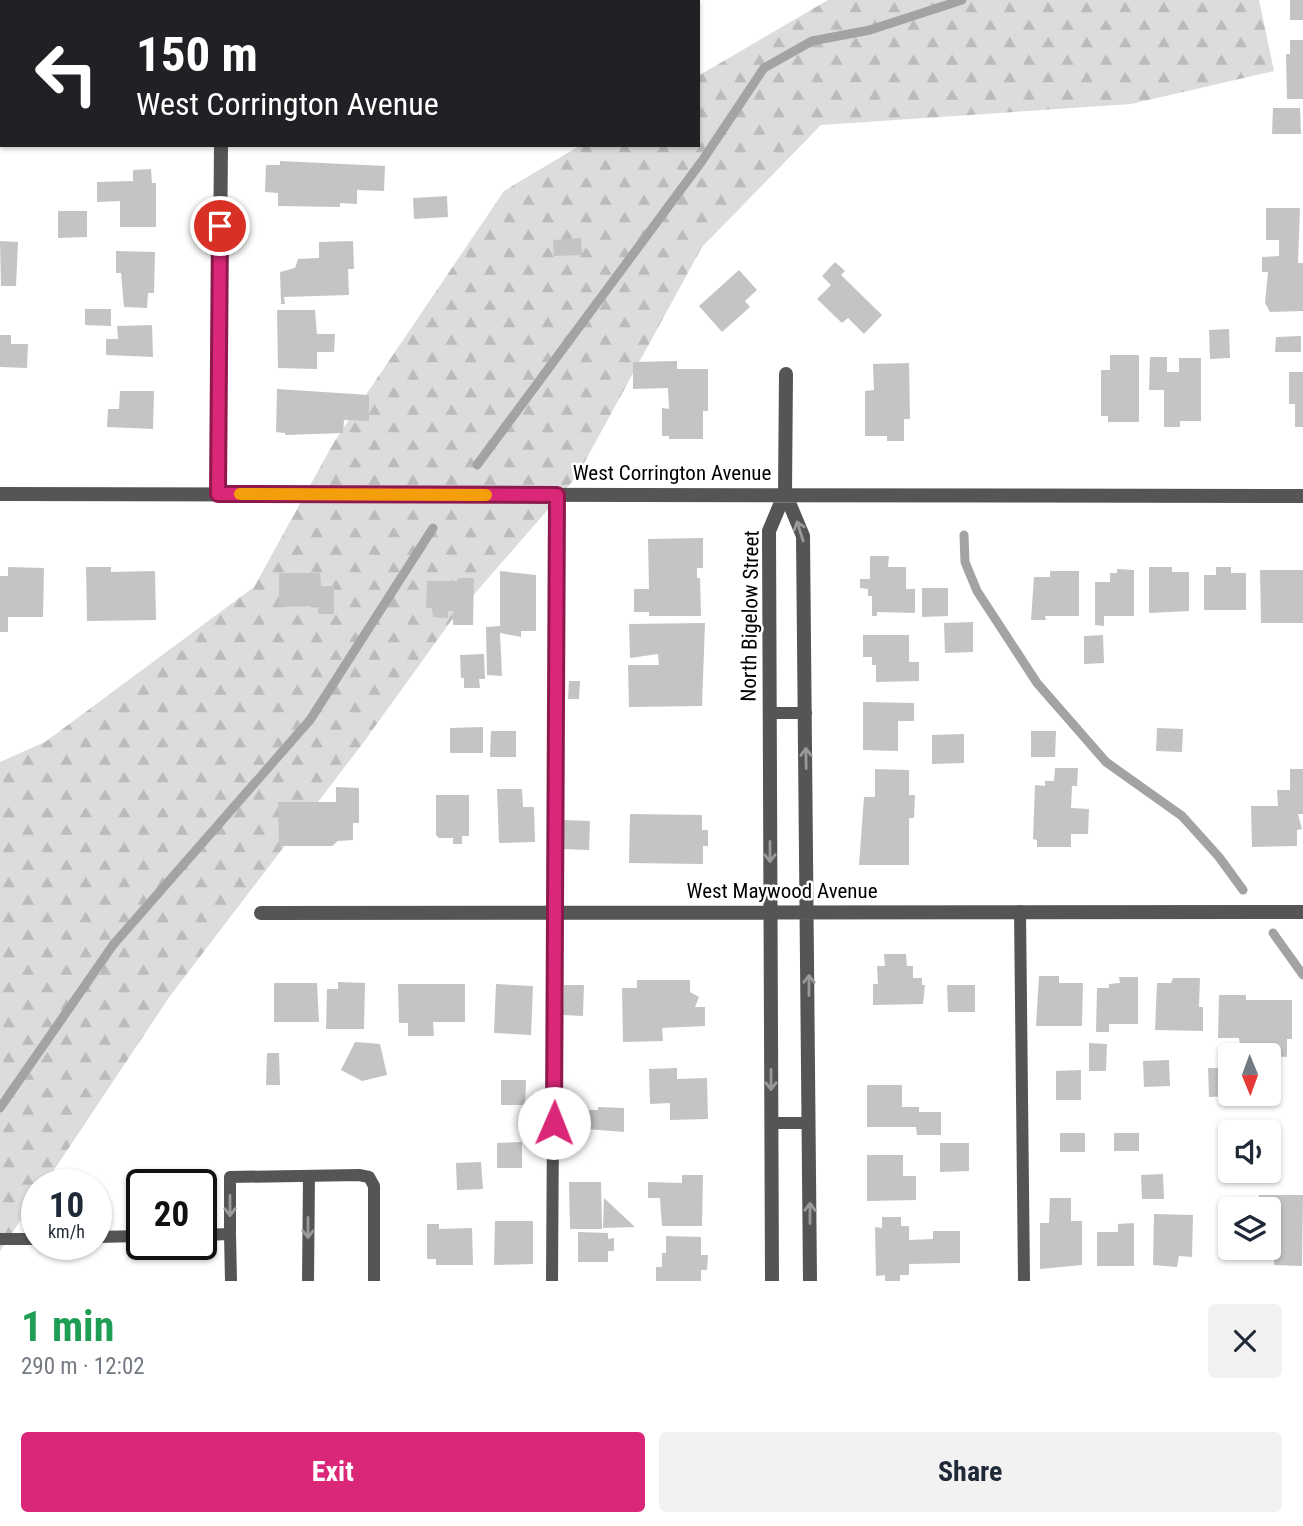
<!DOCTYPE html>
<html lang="en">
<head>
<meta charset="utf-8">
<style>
  body { margin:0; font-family:"Roboto Condensed",sans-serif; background:#f2f2f3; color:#1f2937; height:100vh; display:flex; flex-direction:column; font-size:26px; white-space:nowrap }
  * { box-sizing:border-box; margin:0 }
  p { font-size:23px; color:#747a83 }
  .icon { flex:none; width:38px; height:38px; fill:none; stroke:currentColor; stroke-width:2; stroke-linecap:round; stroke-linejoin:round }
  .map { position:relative; height:1281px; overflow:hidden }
  .sheet { display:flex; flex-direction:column; background:#fff; flex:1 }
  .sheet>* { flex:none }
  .top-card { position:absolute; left:0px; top:0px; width:700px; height:147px; box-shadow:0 2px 5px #0004; background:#202124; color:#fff; overflow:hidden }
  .needle { width:46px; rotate:179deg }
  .buttons { position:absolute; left:1218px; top:1043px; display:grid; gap:14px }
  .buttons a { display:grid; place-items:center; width:63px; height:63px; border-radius:7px; background:#fff; box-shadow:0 2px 5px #0004; font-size:35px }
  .speed { position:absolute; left:21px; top:1169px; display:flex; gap:14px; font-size:35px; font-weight:700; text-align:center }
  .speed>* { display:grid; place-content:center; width:91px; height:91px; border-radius:50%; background:#fff; box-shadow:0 2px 5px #0004; line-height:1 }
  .speed small { font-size:18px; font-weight:400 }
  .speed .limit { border:4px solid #111; border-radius:10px; background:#fff; color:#111 }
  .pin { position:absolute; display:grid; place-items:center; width:60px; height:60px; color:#fff; margin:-30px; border:4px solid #fff; border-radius:50%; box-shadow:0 2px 7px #0007 }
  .me { position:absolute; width:77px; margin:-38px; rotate:1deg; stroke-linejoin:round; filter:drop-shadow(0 0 5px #0008) }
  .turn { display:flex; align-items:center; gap:24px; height:147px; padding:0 21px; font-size:32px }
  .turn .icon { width:91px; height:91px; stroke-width:2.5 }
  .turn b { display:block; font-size:49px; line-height:60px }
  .round { display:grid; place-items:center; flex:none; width:74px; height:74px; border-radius:7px; background:#f2f2f3 }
  .summary { display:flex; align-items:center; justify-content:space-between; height:119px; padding:0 21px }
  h1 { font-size:42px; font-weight:700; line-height:52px; color:#1e9e55 }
  .button { display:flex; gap:14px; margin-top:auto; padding:14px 21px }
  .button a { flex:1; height:80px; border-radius:7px; background:#db2777; color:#fff; font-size:28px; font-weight:700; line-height:80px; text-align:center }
  .button a+a { background:#f2f2f3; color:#1f2937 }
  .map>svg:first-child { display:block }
  .forest { fill:url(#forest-firs) }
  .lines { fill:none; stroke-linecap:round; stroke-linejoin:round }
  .stream { stroke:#a3a3a3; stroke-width:9 }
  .building { fill:#c4c4c4 }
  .lane { stroke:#555; stroke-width:12 }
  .street { stroke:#555; stroke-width:14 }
  .oneway { stroke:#999 }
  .route-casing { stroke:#8e194d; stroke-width:18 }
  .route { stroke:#db2777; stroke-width:12 }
  .slow { stroke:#f59e0b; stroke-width:12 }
  .labels { text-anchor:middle; stroke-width:5; stroke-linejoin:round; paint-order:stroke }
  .street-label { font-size:21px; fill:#000; stroke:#fff }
</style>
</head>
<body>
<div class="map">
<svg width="1303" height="1281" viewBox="0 0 1303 1281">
  <defs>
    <pattern id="forest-firs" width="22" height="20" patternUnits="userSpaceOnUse" patternTransform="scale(1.75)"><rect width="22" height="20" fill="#dcdcdc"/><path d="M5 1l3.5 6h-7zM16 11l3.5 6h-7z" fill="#bbb"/></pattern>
  </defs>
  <rect width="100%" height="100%" fill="#fff"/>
  <path class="forest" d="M828,0H1259L1274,71L1131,104L821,125L702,247L577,476L451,621L363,743L170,996L44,1185H37V1196L0,1251V762L45,742L254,587L334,442L504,191L581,145H698V76Z"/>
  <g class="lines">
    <path class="stream" d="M477,465L702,161L764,68L812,41L870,30L962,0
      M964,535L965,562L977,591L1037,683L1106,762L1182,816L1219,857L1243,890
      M1273,933L1303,975
      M0,1108L113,945L310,720L433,528"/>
  </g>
  <path class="building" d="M1290,0H1303V20H1290Z
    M1290,40H1303V99H1287L1286,54H1290Z
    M1273,108H1300L1301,134H1272Z
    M280,161L385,166L384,191L357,190V204L340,203V207L278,206V193L265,192L266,165H280Z
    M151,169L152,183H156V227H120V201L97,202V182L133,181V170Z
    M447,196L448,217L414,219L413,198Z
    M1266,208H1300L1298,263H1303V311L1270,312L1265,303L1268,272H1262V257L1279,256V240H1266Z
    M58,211H87V237L58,238Z
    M581,238L582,255L554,256L553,240Z
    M0,241L18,242L16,286H1Z
    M353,241L354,269H348L349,295L284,297L285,304H281L280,272L295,268L298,259L319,258V242Z
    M116,251L155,252L154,293H148L147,308L124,307L121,273H116Z
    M835,262L845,271L841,275L882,315L864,334L848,318L842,323L817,299L831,285L822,276Z
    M739,270L757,290L745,301L750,307L722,332L699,306Z
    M85,309H111V326L85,325Z
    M277,310H315L317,334H335L334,352H317V369L278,368Z
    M152,325L153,357L106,355V339H118L117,326Z
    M1229,329L1230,358L1210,359L1209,330Z
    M0,335H11V344H28L27,368L0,367Z
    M1301,336V352H1275L1276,337Z
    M1110,355H1139V422H1108V416H1101V370H1110Z
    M1150,357H1167V372H1179V358H1201V421H1180V427H1164V390H1149Z
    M677,361V369H708V411H703V439H669V436H662V408L669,409L668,388L633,389V362Z
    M909,363L910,419H904V441H887V436H865V391L874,390L873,364Z
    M1289,372H1303V427H1295V404H1289Z
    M277,389L369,395V421L344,420L343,433L285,435V433L276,432Z
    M120,391H154L153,429L107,427L108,409H119Z
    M703,538V568H697V578H700L701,616H649V612H634V589H649L648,539Z
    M870,556H889L888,567H906V589H915V613L877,612V616H872V596H868V589L860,588V579H870Z
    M8,567L44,568L43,617H8V632H0V576H8Z
    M86,567H111V572L155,571L156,620L87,621Z
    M1149,567H1172V572H1189V611L1149,613Z
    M1216,567H1231V573H1246V610H1204V575H1216Z
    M1117,569L1134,570V616H1104V626L1095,625V582H1110V573H1117Z
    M1260,570H1303V623H1261Z
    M500,571L536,575V631H521V637L500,633L502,676L487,675L486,627L500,626Z
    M1050,571H1079V616H1045L1046,620H1031L1034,577H1050Z
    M279,573H320L321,586H334V614H318V606L279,607Z
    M458,578H474L473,625H453V611H448V618L433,617L432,608H426L427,581H457Z
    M922,588H948V616L922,617Z
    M973,622V652L945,653L944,623Z
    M705,623L702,706L629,707L628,665H659L658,654L630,658L629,624Z
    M863,635H909V662H919V681L876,682V665H872V657H863Z
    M1103,635L1104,663L1084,664V636Z
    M484,654L485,679H479L480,688H464V678H461L460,655Z
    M569,681H580L579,699H568Z
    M863,702L914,703V721H898V751L863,750Z
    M483,727V753H450V728Z
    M1157,728L1183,729L1182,752L1156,751Z
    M491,731H516V757H490Z
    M1031,731H1056L1055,757H1031Z
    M964,734V763L932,764V735Z
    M1055,768H1078L1077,786H1072L1071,808L1089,809L1088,834H1071V847H1037V840L1033,839L1035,785L1045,786V781H1054Z
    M875,769L909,770V795H915L914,818H909V865H859L864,797H875Z
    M1290,769H1303V814H1298L1302,829L1297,830V846L1252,847L1251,806H1278L1277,790H1290Z
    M336,787L359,788V823H353V840L338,841L332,846H279L278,802H336Z
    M497,789H522L523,807H534L535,842L499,843Z
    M436,795H469V836H462V844H453V838H439L436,835Z
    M630,814L702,815V830H708V846H703V864L629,863Z
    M563,820L590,821L589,850L562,849Z
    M884,954H906L907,966H913V978H922V985H925L923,1004L873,1005V984H878L877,966H885Z
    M1039,976H1059V983H1083L1082,1026H1036Z
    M1119,977H1138V1024H1109V1032H1096L1097,988H1109V984L1120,983Z
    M1173,978H1200L1199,1007H1203V1031L1155,1030L1157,983H1171Z
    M637,980H690V992L699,997L695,1007H705V1026L662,1028L663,1041L623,1042L622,988H637Z
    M338,982L365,983L364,1029H326L327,989H338Z
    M274,983H317L319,1022H274Z
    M398,984H465V1022H433L434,1036H408V1023H399Z
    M496,984L533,986L531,1035L494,1033Z
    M564,985H584L583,1016L563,1015Z
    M947,985H975V1012H948Z
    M1219,995H1246V1000H1292V1039H1287V1057L1269,1056L1267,1045H1240L1239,1038H1218Z
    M355,1042L380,1044L387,1075L362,1081L341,1070Z
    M1089,1043L1107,1044L1106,1071H1089Z
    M267,1053H279L280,1085H266Z
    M1169,1060L1170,1086L1144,1087L1143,1061Z
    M677,1068V1079L707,1078L708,1119L670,1120V1103L650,1104L649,1069Z
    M1208,1068H1230V1094L1237,1096L1209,1097Z
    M1081,1070V1100H1056V1071Z
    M501,1080H526L525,1105H501Z
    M867,1085H902V1107H919V1112H941V1135H917L916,1127H867Z
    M598,1107L624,1108V1132L586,1129V1110H598Z
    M1060,1133H1085V1152H1060Z
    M1114,1133H1139V1151H1114Z
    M522,1142V1168H497V1143Z
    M940,1143H969V1171L940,1172Z
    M867,1155H903V1176H916V1200L867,1201Z
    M481,1162L483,1189L457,1190L456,1163Z
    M1163,1174L1164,1199H1142L1141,1175Z
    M682,1175H703L702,1226H662L660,1198H648V1182L682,1183Z
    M569,1182H601L602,1229H570Z
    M1259,1195H1303L1302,1266L1274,1265V1252H1255V1248H1269V1209H1259Z
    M604,1198L635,1227L603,1228Z
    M1050,1198H1071V1221H1082V1265L1040,1269V1223H1049Z
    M1154,1214L1193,1215L1192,1257L1179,1256L1177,1267L1153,1265Z
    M1222,1214H1230V1248H1252L1251,1260L1221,1259Z
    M882,1217H901V1226H909V1240L933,1239V1231H960V1263L909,1264V1275H900V1281H885V1275L876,1276L875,1227L882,1228Z
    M495,1221H533V1264L494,1265Z
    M1134,1223V1266H1097V1232H1118V1224Z
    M427,1224H439V1229L472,1228L473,1265H436V1259H427Z
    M578,1232L608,1233V1239L614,1238V1251H608V1262H578Z
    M666,1236L701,1237V1255H708L707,1270H701V1281H656V1267H662V1253H666Z"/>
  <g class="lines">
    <path class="lane" d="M769,713H806
      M1020,911L1024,1281
      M771,1123H809
      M230,1234V1177L359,1175L369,1177L374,1186V1281
      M201,1235L230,1234L231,1281
      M96,1237L142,1236
      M0,1239H37
      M308,1281L309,1176
      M552,1281L557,495"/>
    <path class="street" d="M222,2V0
      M785,493L803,536L810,1281
      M0,494L1303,496
      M218,494L221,145
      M261,913L1303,912
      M772,1281L769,531L785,493L786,374"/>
  </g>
  <defs><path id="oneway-shaft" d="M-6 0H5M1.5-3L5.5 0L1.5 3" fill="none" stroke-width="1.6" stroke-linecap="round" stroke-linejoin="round" transform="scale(1.75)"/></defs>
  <g class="oneway">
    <use href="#oneway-shaft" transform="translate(800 531) rotate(-108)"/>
    <use href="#oneway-shaft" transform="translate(806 758) rotate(-91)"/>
    <use href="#oneway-shaft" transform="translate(770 852) rotate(90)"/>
    <use href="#oneway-shaft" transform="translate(809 985) rotate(-90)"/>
    <use href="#oneway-shaft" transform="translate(771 1080) rotate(90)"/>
    <use href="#oneway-shaft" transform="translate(230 1206) rotate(90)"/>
    <use href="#oneway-shaft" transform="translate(810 1213) rotate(-90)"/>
    <use href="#oneway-shaft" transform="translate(308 1228) rotate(90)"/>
  </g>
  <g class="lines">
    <defs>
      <path id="route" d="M220,226L218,494L557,495L554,1123"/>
    </defs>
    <use href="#route" class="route-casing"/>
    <use href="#route" class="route"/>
    <path class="slow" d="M240,494L486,495"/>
  </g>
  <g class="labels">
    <g class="street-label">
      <text x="672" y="480">West Corrington Avenue</text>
      <text transform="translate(750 616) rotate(-89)" y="7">North Bigelow Street</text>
      <text x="782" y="898">West Maywood Avenue</text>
    </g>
  </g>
</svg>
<div class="buttons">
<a><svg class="needle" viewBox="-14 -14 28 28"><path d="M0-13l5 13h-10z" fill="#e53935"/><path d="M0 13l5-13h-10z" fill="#747a83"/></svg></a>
<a><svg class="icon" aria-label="sound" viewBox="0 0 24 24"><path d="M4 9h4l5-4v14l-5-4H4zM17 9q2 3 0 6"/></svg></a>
<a><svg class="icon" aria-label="layers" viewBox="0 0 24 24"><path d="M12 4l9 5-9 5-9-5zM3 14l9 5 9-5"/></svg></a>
</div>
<div class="speed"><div>10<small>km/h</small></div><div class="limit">20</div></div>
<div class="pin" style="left:220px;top:226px;background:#d93025"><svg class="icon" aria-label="arrive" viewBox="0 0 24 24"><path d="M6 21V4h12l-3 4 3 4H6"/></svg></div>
<svg class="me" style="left:554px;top:1123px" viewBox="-20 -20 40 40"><circle r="19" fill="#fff"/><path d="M0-13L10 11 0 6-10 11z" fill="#db2777"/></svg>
<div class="top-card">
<div class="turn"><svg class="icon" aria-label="left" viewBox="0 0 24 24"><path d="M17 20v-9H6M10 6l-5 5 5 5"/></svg><div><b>150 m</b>West Corrington Avenue</div></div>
</div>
</div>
<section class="sheet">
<div class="summary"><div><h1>1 min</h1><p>290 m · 12:02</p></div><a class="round"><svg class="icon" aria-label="close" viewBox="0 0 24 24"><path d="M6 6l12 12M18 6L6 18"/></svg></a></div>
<div class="button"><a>Exit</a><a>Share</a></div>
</section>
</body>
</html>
